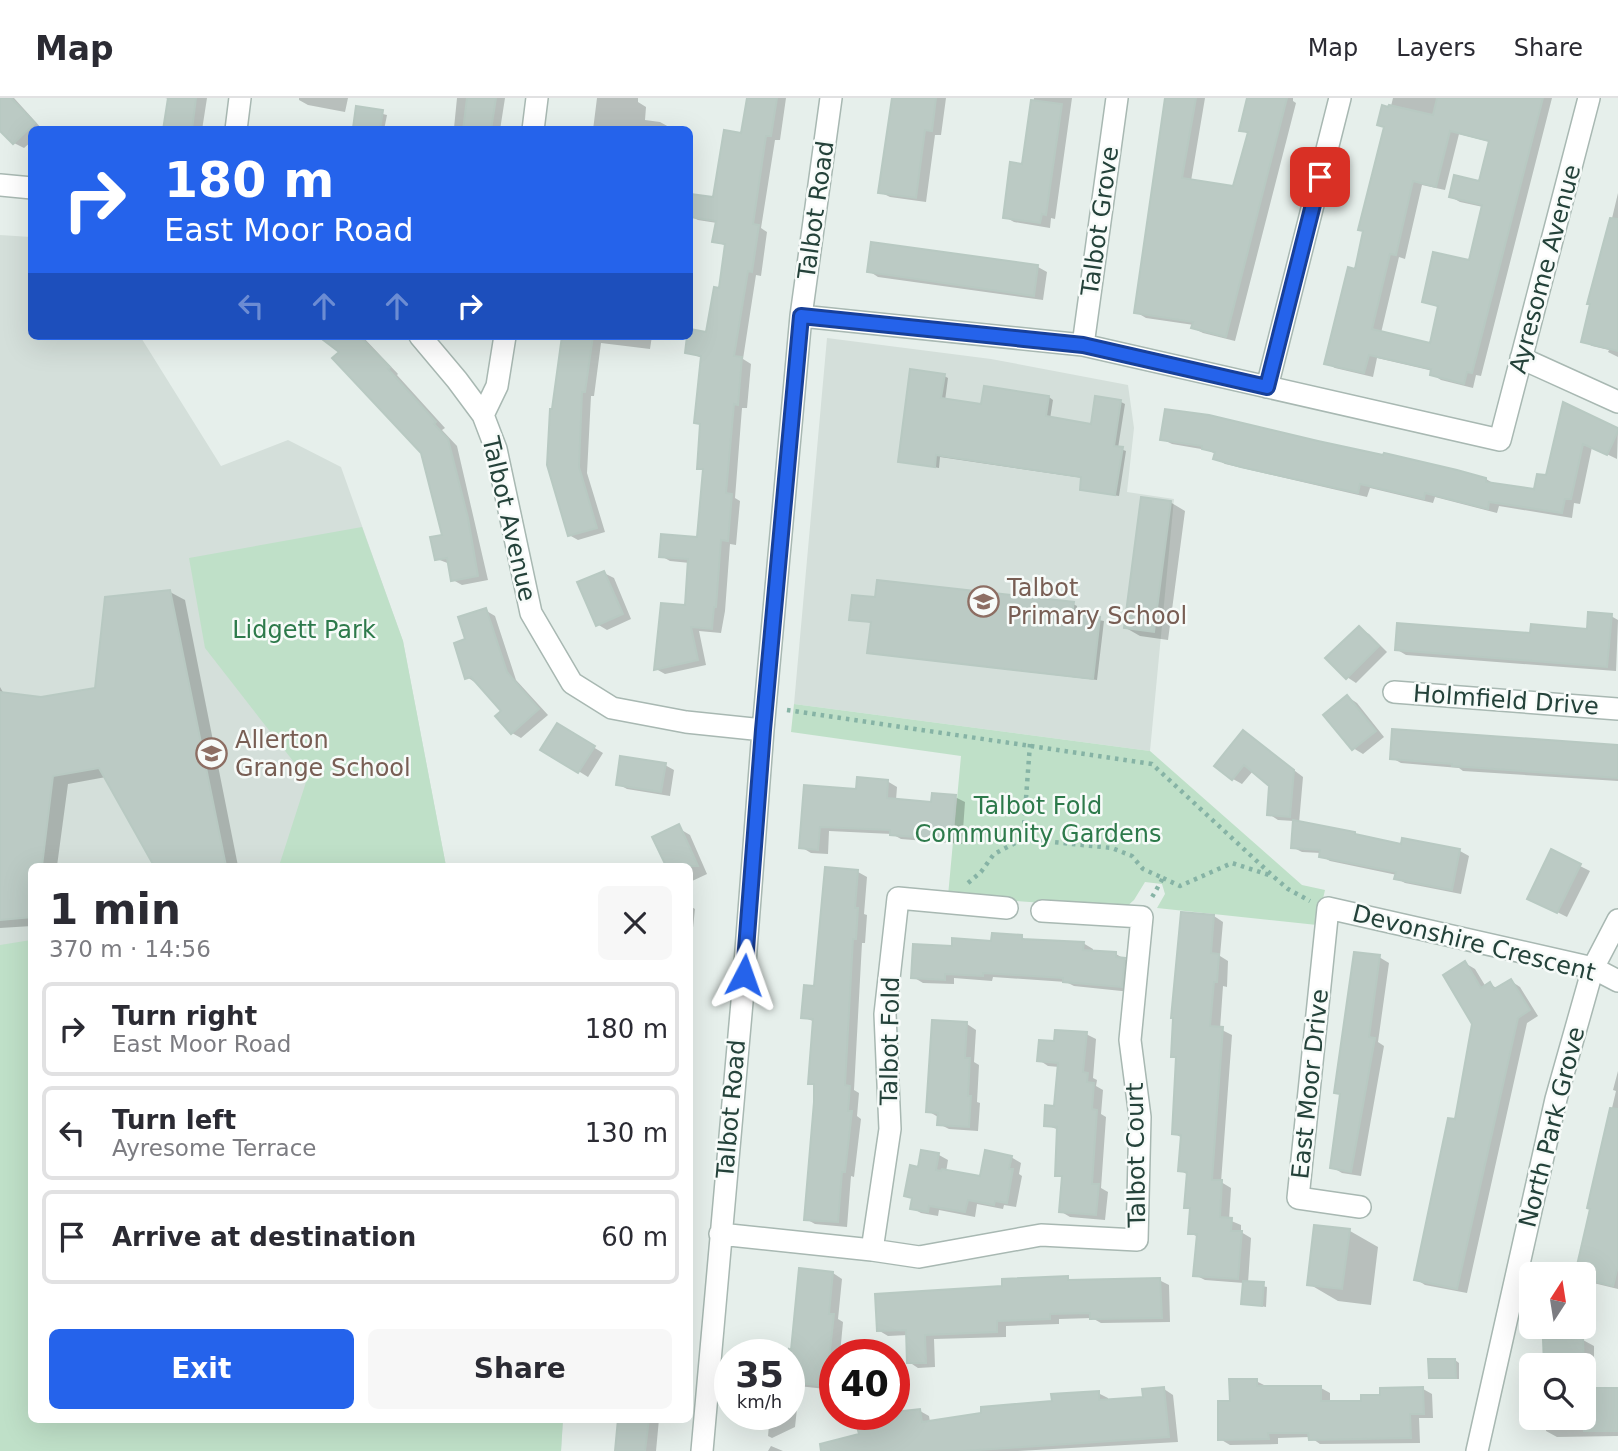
<!DOCTYPE html>
<html lang="en">
<head>
<meta charset="utf-8">
<style>
  body { margin:0; font-family:"DejaVu Sans",sans-serif; background:#f7f7f7; color:#2b2b33; height:100vh; display:flex; flex-direction:column; font-size:26px; white-space:nowrap }
  * { box-sizing:border-box; margin:0 }
  p { font-size:23px; color:#7c7c81 }
  .icon { flex:none; width:38px; height:38px; fill:none; stroke:currentColor; stroke-width:2; stroke-linecap:round; stroke-linejoin:round }
  .map { position:relative; flex:1; overflow:hidden }
  .details { position:absolute; left:28px; top:765px; width:665px; height:560px; display:flex; flex-direction:column; background:#fff; border-radius:10px; box-shadow:0 7px 28px #0002 }
  .details>* { flex:none }
  .guide { position:absolute; left:28px; top:28px; width:665px; height:214px; border-radius:10px; box-shadow:0 7px 28px #0002; background:#2563eb; color:#fff; overflow:hidden }
  .needle { width:46px; rotate:12deg }
  .tools { position:absolute; left:1519px; top:1164px; display:grid; gap:14px }
  .tools a { display:grid; place-items:center; width:77px; height:77px; border-radius:10px; background:#fff; box-shadow:0 7px 28px #0002; font-size:35px }
  .speed { position:absolute; left:714px; top:1241px; display:flex; gap:14px; font-size:35px; font-weight:700; text-align:center }
  .speed>* { display:grid; place-content:center; width:91px; height:91px; border-radius:50%; background:#fff; box-shadow:0 7px 28px #0002; line-height:1 }
  .speed small { font-size:18px; font-weight:400 }
  .speed .limit { border:10px solid #d22; background:#fff; color:#111 }
  .pin { position:absolute; display:grid; place-items:center; width:60px; height:60px; color:#fff; margin:-30px; border-radius:14px; box-shadow:0 4px 10px #0006 }
  .me { position:absolute; width:77px; margin:-38px; rotate:4deg; stroke-linejoin:round; filter:drop-shadow(0 0 5px #0008) }
  .turn { display:flex; align-items:center; gap:24px; height:147px; padding:0 21px; font-size:32px }
  .turn .icon { width:91px; height:91px; stroke-width:2.5 }
  .turn b { display:block; font-size:49px; line-height:60px }
  .lanes { display:flex; align-items:center; height:66px; padding:0 21px; background:#0003; justify-content:center; gap:35px; direction:ltr }
  .lanes .off { opacity:.35 }
  .round { display:grid; place-items:center; flex:none; width:74px; height:74px; border-radius:10px; background:#f7f7f7 }
  .summary { display:flex; align-items:center; justify-content:space-between; height:119px; padding:0 21px }
  h1 { font-size:42px; font-weight:800; line-height:52px }
  .action { display:flex; gap:14px; margin-top:auto; padding:14px 21px }
  .action a { flex:1; height:80px; border-radius:10px; background:#2563eb; color:#fff; font-size:28px; font-weight:800; line-height:80px; text-align:center }
  .action a+a { background:#f7f7f7; color:#2b2b33 }
  ul { padding:0; list-style:none }
  li { display:flex; align-items:center; gap:21px; height:94px; margin:0 14px 10px; padding:0 7px; border:4px solid #e1e1e2; border-radius:10px }
  li div { flex:1 }
  li b { display:block; font-size:26px }
  li em { font-style:normal }
  header { display:flex; align-items:center; gap:42px; box-sizing:border-box; height:98px; padding:0 35px; background:#fff; border-bottom:2px solid #e1e1e2 }
  header strong { font-size:33px }
  nav { display:flex; gap:38px; margin-inline-start:auto; font-size:24px }
  .map>svg:first-child { display:block }
  .built { fill:#d4dfda }
  .green { fill:#bfe0c8 }
  .shadow { fill:#0003; fill-rule:evenodd }
  .building { fill:#bbcac4; stroke:#b8c9c2; stroke-width:2; fill-rule:evenodd }
  .lines { fill:none; stroke-linecap:round; stroke-linejoin:round }
  .minor-casing { stroke:#a8b8b2; stroke-width:24 }
  .path { stroke:#86b3a5; stroke-width:4.5; stroke-dasharray:3.5 5; stroke-linecap:butt }
  .minor { stroke:#fff; stroke-width:21 }
  .route-casing { stroke:#184099; stroke-width:18 }
  .route { stroke:#2563eb; stroke-width:12 }
  .labels { text-anchor:middle; stroke-width:5; stroke-linejoin:round; paint-order:stroke }
  .street-label { font-size:24px; fill:#24423a; stroke:#f7fbf9 }
  .education-label { font-size:24px; fill:#785e54; stroke:#f7fbf9; text-anchor:start }
  .park-label { font-size:24px; fill:#2d7a4b; stroke:#f7fbf9 }
</style>
</head>
<body>
<header>
<strong>Map</strong>
<nav><a>Map</a><a>Layers</a><a>Share</a></nav>
</header>
<div class="map">
<svg width="1618" height="1353" viewBox="0 0 1618 1353">
  <rect width="100%" height="100%" fill="#e6efeb"/>
  <path class="built" d="M0,137L31,139L32,238H140L221,368L288,342L341,369L403,543L446,768H32V1321H563L561,1353H0Z
    M827,240L991,261L1128,287L1134,330L1127,394L1174,401L1150,653L794,606Z"/>
  <path class="green" d="M362,429L403,543L446,768H279L307,681L205,550L189,460Z
    M794,606L1150,653L1302,787L1325,792L1317,827L1157,810L1165,796L1162,786L1145,784L1134,802L1124,811L948,798L961,658L791,634Z
    M31,842L32,1321H563L561,1353H0V847Z"/>
  <path class="shadow" d="M0,0H14L43,32H32V43L24,50L14,45L0,30Z
    M165,0H207L202,32H165L170,1Z
    M299,0H348L345,14L308,7L299,2Z
    M457,0H505L500,32H457L454,30Z
    M597,0H638V4L646,9L645,22L660,24L669,29V32H593Z
    M748,0H786L780,42H775L761,130L767,134L761,178L756,177L743,261L751,266L747,310H742L735,400L740,403L736,447L730,446L725,513L721,535L699,533L706,567L665,576L656,571L686,509L690,465L670,463L661,458L699,441L704,373L699,370L702,328L696,324L702,260L687,254L690,233L708,236L720,192L727,148L714,143L717,125L698,122L690,118V97L715,101L743,37Z
    M893,0H946L941,37H935L926,104L890,99L880,94Z
    M1034,0H1072L1055,121L1051,120L1050,130L1014,124L1005,119L1023,68Z
    M1166,0H1205L1191,83L1235,90L1249,36L1241,32L1249,0H1293V3L1296,5L1235,243L1203,235L1193,230L1194,227L1146,220L1136,214Z
    M1393,0H1552L1481,278L1476,277L1473,290L1441,282L1432,276L1433,273L1377,260L1373,279L1335,270L1326,265L1356,173L1385,30L1379,27L1390,12ZM1459,36L1490,44L1480,85L1451,99L1460,104L1483,109L1470,164L1424,203L1440,210L1431,247L1381,235L1399,159L1405,161L1422,87L1445,92Z
    M358,10L387,17L384,32H362L355,29Z
    M1618,95V259L1608,254L1609,252L1592,248L1583,243Z
    M873,146L1038,169L1047,174L1043,202L878,179L869,173Z
    M321,238H362L398,276L397,277L445,330L442,332L457,348L488,482L462,487L453,482L450,466L437,461L444,438L423,354L341,254Z
    M564,238H652L650,251L601,245L594,298H591L587,375L605,434L578,442L569,437L554,312Z
    M944,278L948,280L945,303L982,308L1049,299L1053,302L1050,321L1092,328L1121,304L1125,306L1118,350L1126,353L1119,398L1086,393L1082,391L1083,380L940,359L939,370L900,363Z
    M1564,306L1618,332L1617,361L1592,349L1580,406L1574,405L1572,420L1499,408L1497,415L1435,399L1433,405L1370,390L1367,399L1225,366L1215,360L1216,356L1207,352L1172,346L1162,341L1486,381L1496,387L1536,393L1548,379Z
    M1170,404L1185,413L1168,542L1140,538L1126,530Z
    M604,475L614,480L631,521L607,532L597,526Z
    M170,494L185,502L238,768H156L106,679L68,686L57,768H32V828L0,830V589L4,596L41,601L96,592Z
    M1073,506L1077,508L1076,518L1104,523L1097,582L873,556L869,554L873,525L851,521Z
    M485,512L495,518L516,582L548,617L521,640L512,635L504,613L476,585L467,579V542Z
    M1611,518L1618,522L1616,573L1406,557L1396,551L1589,532Z
    M1359,530L1369,536L1387,554L1356,585L1347,579Z
    M1348,599L1357,605L1384,639L1363,656L1353,650Z
    M557,627L603,655L588,679L543,651Z
    M1244,634L1303,679L1299,725L1355,736L1362,740L1403,748L1460,753L1469,758L1461,796L1405,785L1396,780L1397,777L1330,763L1321,758V755L1302,754L1292,749L1294,723L1278,722L1269,716L1271,687L1253,673L1242,686L1233,681Z
    M1618,649V683L1463,673L1459,670L1401,665L1392,660Z
    M665,667L674,672L670,698L627,691L618,686Z
    M887,683L897,689L896,702L933,706L955,699L965,704L962,746L901,741L892,736L829,733L828,756L811,755L801,749L806,689L858,693Z
    M680,731L690,737L707,776L690,784V768H667L654,740Z
    M1580,768L1590,773L1567,819L1539,805Z
    M858,774L867,779L864,816L867,817L865,845H862L854,992L859,995L857,1018L861,1021L854,1079L851,1078L847,1129L815,1126L806,1121L815,988L810,985L815,924L803,919Z
    M690,808L695,811L690,858Z
    M1214,818L1223,824L1220,858L1228,863L1227,889L1223,888L1220,931L1232,937L1221,1084L1231,1090L1229,1122L1241,1127V1134L1251,1140L1248,1185L1267,1189L1266,1209L1243,1205L1244,1185L1205,1182L1195,1177L1198,1139L1190,1135L1192,1112L1186,1109L1188,1077L1180,1072L1182,1040L1174,1035L1178,961L1172,958Z
    M1021,839L1029,843L1083,845L1093,851V854L1116,856L1134,867L1131,894L1074,888L1066,884L993,879L992,883L954,880V886L923,885L913,879L954,850Z
    M1379,859L1389,865L1378,944L1384,948L1361,1078L1342,1075L1332,1069L1341,997L1336,994Z
    M1465,865L1475,871L1486,889L1490,886L1498,891L1511,883L1520,889L1538,918L1527,925L1467,1195L1425,1187L1416,1181L1457,1023L1474,925Z
    M967,926L976,932L974,964L979,967L977,1004L980,1005L978,1033L949,1031L939,1026L938,1019L928,1013Z
    M1086,936L1096,941L1093,980L1097,982L1096,988L1103,992L1101,1016L1106,1019L1101,1090L1108,1094L1105,1122L1070,1119L1060,1113L1063,1080L1057,1077L1059,1032L1046,1027L1056,1010L1059,969L1048,968L1039,962L1056,945Z
    M1618,973V1191L1585,1183L1584,1176H1577L1592,1111L1589,1109L1616,993L1613,992Z
    M939,1057L948,1062L946,1074L982,1080L1011,1059L1021,1065L1019,1076L1022,1078L1016,1109L1004,1107L1003,1111L977,1106L975,1119L939,1112L938,1118L921,1115L912,1110L913,1101L906,1097L919,1071Z
    M1350,1133L1378,1149L1371,1207L1338,1203L1309,1186Z
    M833,1175L842,1181L838,1221L843,1224L840,1256H835V1292L798,1288L789,1283Z
    M1067,1180L1074,1184L1159,1182L1169,1187L1170,1224L1101,1225L1092,1220L1059,1221V1226L1006,1228V1239L934,1241L935,1269L918,1270L909,1264L908,1237L888,1238L878,1232L1004,1190Z
    M1589,1213L1593,1216V1235H1571L1567,1233V1228H1584V1214Z
    M1583,1242L1594,1248V1292L1618,1291V1338L1557,1339L1546,1333V1320H1584V1267H1545Z
    M1455,1262L1459,1265V1281H1435L1430,1279Z
    M1256,1283L1266,1288L1321,1290L1330,1295V1305L1363,1304L1423,1291L1432,1296L1433,1320H1419L1420,1345L1320,1346L1310,1339L1278,1340V1346L1230,1347L1220,1341L1231,1305Z
    M789,1289L799,1292L795,1329L772,1340L768,1338L770,1316H789Z
    M1164,1291L1173,1297L1178,1344L1018,1353H841L861,1337L920,1313L929,1318L930,1324L1054,1305L1098,1295L1108,1300V1303L1145,1301Z
    M621,1321H659L656,1353H617Z
    M771,1348L783,1353H768Z"/>
  <path class="building" d="M0,0H11L35,25L13,46L0,33Z
    M168,0H196L192,32H163Z
    M467,0H496L491,32H463Z
    M747,0H777L771,38H766L753,126L759,127L752,174L748,173L734,258L742,259L738,307L734,306L726,395L732,396L728,443L721,442L716,509H714L712,531L691,529L698,562L654,572L661,505L685,507L688,461L659,459L661,436L697,439L703,371H697L700,326L694,325L701,258L685,255L687,238H690V231L706,234L714,189L719,190L725,146L712,144L716,123L690,119V96L713,99L724,32L741,35Z
    M892,0H936L932,33L925,32L916,100L878,95Z
    M1165,0H1196L1182,80L1233,88L1248,34L1239,33L1247,0H1287L1226,239L1191,230L1193,224L1134,215Z
    M1437,0H1543L1472,275L1467,274L1464,286L1430,277L1431,271L1369,257L1364,275L1324,266L1348,169L1355,171L1363,133L1358,132L1384,29L1377,27L1382,7L1388,9L1389,7L1433,17ZM1450,33L1489,43L1479,83L1454,77L1449,99L1482,107L1469,162L1433,154L1422,204L1438,208L1430,245L1372,231L1390,156L1396,157L1413,83L1436,89Z
    M1031,2L1062,6L1046,117L1042,116L1040,125L1003,120L1010,64L1022,66Z
    M356,8L383,12L380,32L353,30Z
    M1610,120L1618,121V253L1581,244L1590,206H1587Z
    M871,144L1038,167L1034,198L867,174Z
    M318,238H359L390,269L388,271L436,324L434,326L448,341L468,420L478,478L451,483L447,460L435,462L430,439L442,437L421,355L332,260L339,254Z
    M562,238H593L585,294H582L579,369L597,430L568,438L547,367L550,311H552Z
    M910,271L945,276L941,300L981,306L984,288L1049,298L1046,318L1091,326L1095,298L1121,302L1114,348L1123,349L1115,397L1080,392L1081,379L936,357L935,369L898,364Z
    M1563,304L1618,330V333L1607,357L1583,346L1571,401H1565L1562,415L1489,404L1488,411L1425,395L1424,401L1360,386L1358,395L1241,369L1213,361L1215,354L1202,351V348L1160,342L1165,311L1209,317L1318,343L1383,357L1384,355L1457,372L1486,380V384L1534,391L1537,376L1546,377Z
    M1141,399L1171,403L1154,534L1124,530Z
    M604,473L623,516L596,528L577,484Z
    M877,482L1074,504L1072,516L1100,519L1093,581L867,555L871,524L849,522L852,497L875,499Z
    M170,492L226,768H154L99,670L53,678L42,768H32V819L0,822V594L41,599L95,590L105,499Z
    M486,510L507,574L539,611L511,636L495,618L501,613L471,579L465,581L454,545L465,541L458,519Z
    M1588,514L1612,516L1607,569L1395,552L1397,525L1530,535L1531,526L1587,531Z
    M1359,528L1379,548L1346,581L1325,560Z
    M1347,597L1376,633L1352,652L1323,617Z
    M557,625L595,648L578,675L540,652Z
    M1392,631L1618,647V680L1452,668V666L1390,661Z
    M1243,632L1294,672L1290,719L1267,717L1269,688L1244,667L1232,682L1214,668Z
    M620,658L666,665L661,694L616,687Z
    M857,679L888,682L887,700L931,704L932,695L956,697L952,742L890,737V732L820,729L818,752L799,750L804,687L856,691Z
    M1293,722L1355,734V736L1401,746L1402,740L1460,751L1452,792L1394,781L1396,774L1319,759L1320,752L1291,750Z
    M679,726L689,748L698,768H666L652,739Z
    M1551,751L1581,766L1557,815L1527,801Z
    M825,769L858,772L855,810H858L856,841H853L845,987L850,988L848,1013H852L845,1074H842L838,1124L804,1122L814,1004V986H808L813,921L801,920L804,887L814,888Z
    M1181,814L1214,817L1211,855L1219,856L1217,884H1214L1210,928L1223,929L1212,1082H1222L1220,1119L1232,1120L1231,1133H1242L1238,1181L1193,1178L1197,1136H1188L1190,1110H1184L1187,1074L1178,1073L1181,1037L1172,1036L1176,959H1171L1173,920H1171Z
    M992,835L1022,837V841L1084,844L1083,852L1116,854V859L1125,860L1122,889L1063,884V880L983,875V878L945,876V882L911,880L913,846L952,848V840L991,843Z
    M1354,854L1380,857L1369,939L1375,940L1351,1074L1330,1070L1340,996L1334,995Z
    M1465,863L1481,890L1490,884L1494,891L1511,881L1530,912L1518,920L1457,1191L1414,1182L1448,1020L1455,1021L1472,926L1443,877Z
    M932,922L967,924L965,960H970L968,998H971L969,1029L937,1027L938,1015L926,1014Z
    M1055,932L1087,934L1083,974L1088,975L1087,984L1094,985L1092,1011L1097,1012L1092,1086H1099L1096,1117L1059,1114L1062,1078H1055L1057,1029L1044,1028L1045,1007L1054,1008L1058,965L1037,963L1039,942L1054,943Z
    M1610,1010L1618,1011V1168L1613,1188L1584,1181V1176H1575L1590,1111L1587,1110Z
    M921,1052L939,1055L936,1072L941,1073L942,1071L980,1078L985,1052L1012,1058L1009,1071H1013L1007,1105L995,1103L994,1107L968,1102L965,1114L929,1108L928,1114L910,1111L912,1100L904,1098L910,1067L918,1069Z
    M1314,1127L1350,1131L1342,1191L1307,1187Z
    M799,1170L833,1174L829,1216H834L826,1288L789,1284V1251L791,1252Z
    M1068,1178V1182L1160,1180L1162,1220L1090,1221V1215L1050,1216V1221L997,1223V1234L925,1237L926,1265H907L906,1232L877,1233L875,1196L1002,1188V1181Z
    M1243,1183L1264,1184L1262,1208L1241,1206Z
    M1583,1240L1584,1267H1544L1543,1241Z
    M1428,1261H1455L1456,1280H1429Z
    M1229,1281H1257V1288H1321V1303H1361V1297H1380V1290L1423,1289L1424,1316H1410L1411,1340L1309,1342L1308,1335H1268L1269,1341L1218,1342V1303H1230Z
    M1164,1289L1169,1339L963,1353H821L820,1346L859,1336L856,1325L903,1313L920,1311L922,1324L981,1315V1309L1052,1303L1051,1296L1099,1293V1302L1143,1299L1142,1291Z
    M1584,1290H1618V1333H1584Z
    M618,1321H649L645,1353H615Z"/>
  <g class="lines">
    <defs>
      <path id="minor" d="M236,32L240,0
        M533,32L537,0
        M0,87L32,90
        M801,218L1083,247L1500,342L1589,0
        M420,238L457,282L483,317L496,351L531,515L572,585L612,610L686,624L763,632
        M1083,247L1117,0
        M1521,260L1618,304
        M1267,289L1340,0
        M483,317L497,288L505,238
        M1394,594L1618,611
        M1360,1109L1298,1100L1328,810L1593,870L1618,883
        M720,1136L872,1152L919,1159L1041,1137L1137,1142L1140,1019L1130,942L1142,819L1042,813
        M872,1152L890,1031L885,916L898,800L1007,810
        M702,1353L742,904L763,632L801,218L831,0
        M1477,1353L1556,1001L1593,870L1618,822"/>
    </defs>
    <use href="#minor" class="minor-casing"/>
    <path class="path" d="M787,612L1152,666L1274,779L1288,791L1310,803
      M1030,646L1023,741L1112,750L1132,758L1143,771L1163,780L1151,801
      M1163,780L1180,788L1232,765L1269,777
      M968,785L981,774L994,756L1023,741"/>
    <use href="#minor" class="minor"/>
  </g>
  <g class="lines">
    <defs>
      <path id="route" d="M744,877L763,632L801,218L1083,247L1267,289L1320,79"/>
    </defs>
    <use href="#route" class="route-casing"/>
    <use href="#route" class="route"/>
  </g>
  <defs>
    <symbol id="school-ring" viewBox="-11 -11 22 22"><circle r="9.5" fill="#f7fbf9" stroke="#8d6e63" stroke-width="1.5"/><path d="M0-5L7-2L0 1L-7-2ZM-4 1L0 2.5L4 1V4Q0 6-4 4Z" fill="#8d6e63"/></symbol>
  </defs>
  <g fill-rule="evenodd">
    <use href="#school-ring" x="966" y="486" width="35" height="35"/>
    <use href="#school-ring" x="194" y="638" width="35" height="35"/>
  </g>
  <g class="labels">
    <g class="street-label">
      <text transform="translate(816 112) rotate(-82)" y="8">Talbot Road</text>
      <text transform="translate(1100 123) rotate(-82)" y="8">Talbot Grove</text>
      <text transform="translate(1545 171) rotate(-75)" y="8">Ayresome Avenue</text>
      <text transform="translate(509 421) rotate(77)" y="8">Talbot Avenue</text>
      <text transform="translate(1506 602) rotate(4)" y="8">Holmfield Drive</text>
      <text transform="translate(1474 845) rotate(14)" y="8">Devonshire Crescent</text>
      <text transform="translate(890 943) rotate(-89)" y="8">Talbot Fold</text>
      <text transform="translate(1310 986) rotate(-84)" y="8">East Moor Drive</text>
      <text transform="translate(731 1011) rotate(-85)" y="8">Talbot Road</text>
      <text transform="translate(1552 1029) rotate(-76)" y="8">North Park Grove</text>
      <text transform="translate(1136 1057) rotate(-91)" y="8">Talbot Court</text>
    </g>
    <g class="education-label">
      <text x="1007" y="498">Talbot<tspan x="1007" dy="28">Primary School</tspan></text>
      <text x="235" y="650">Allerton<tspan x="235" dy="28">Grange School</tspan></text>
    </g>
    <g class="park-label">
      <text x="304" y="540">Lidgett Park</text>
      <text x="1038" y="716">Talbot Fold<tspan x="1038" dy="28">Community Gardens</tspan></text>
    </g>
  </g>
</svg>
<div class="tools">
<a><svg class="needle" viewBox="-14 -14 28 28"><path d="M0-13l5 13h-10z" fill="#e53935"/><path d="M0 13l5-13h-10z" fill="#7c7c81"/></svg></a>
<a><svg class="icon" aria-label="search" viewBox="0 0 24 24"><circle cx="10" cy="10" r="6"/><path d="M15 15l6 6"/></svg></a>
</div>
<div class="speed"><div>35<small>km/h</small></div><div class="limit">40</div></div>
<div class="pin" style="left:1320px;top:79px;background:#d93025"><svg class="icon" aria-label="arrive" viewBox="0 0 24 24"><path d="M6 21V4h12l-3 4 3 4H6"/></svg></div>
<svg class="me" style="left:744px;top:877px" viewBox="-20 -20 40 40"><path d="M0-17L14 15 0 8-14 15z" fill="#2563eb" stroke="#fff" stroke-width="4"/></svg>
<div class="guide">
<div class="turn"><svg class="icon" aria-label="right" viewBox="0 0 24 24"><path d="M7 20v-9h11M14 6l5 5-5 5"/></svg><div><b>180 m</b>East Moor Road</div></div>
<div class="lanes"><svg class="icon off" aria-label="left" viewBox="0 0 24 24"><path d="M17 20v-9H6M10 6l-5 5 5 5"/></svg><svg class="icon off" aria-label="ahead" viewBox="0 0 24 24"><path d="M12 20V5M6 11l6-6 6 6"/></svg><svg class="icon off" aria-label="ahead" viewBox="0 0 24 24"><path d="M12 20V5M6 11l6-6 6 6"/></svg><svg class="icon" aria-label="right" viewBox="0 0 24 24"><path d="M7 20v-9h11M14 6l5 5-5 5"/></svg></div>
</div>
<section class="details">
<div class="summary"><div><h1>1 min</h1><p>370 m · 14:56</p></div><a class="round"><svg class="icon" aria-label="close" viewBox="0 0 24 24"><path d="M6 6l12 12M18 6L6 18"/></svg></a></div>
<ul>
<li><svg class="icon" aria-label="right" viewBox="0 0 24 24"><path d="M7 20v-9h11M14 6l5 5-5 5"/></svg><div><b>Turn right</b><p>East Moor Road</p></div><em>180 m</em></li>
<li><svg class="icon" aria-label="left" viewBox="0 0 24 24"><path d="M17 20v-9H6M10 6l-5 5 5 5"/></svg><div><b>Turn left</b><p>Ayresome Terrace</p></div><em>130 m</em></li>
<li><svg class="icon" aria-label="arrive" viewBox="0 0 24 24"><path d="M6 21V4h12l-3 4 3 4H6"/></svg><div><b>Arrive at destination</b></div><em>60 m</em></li>
</ul>
<div class="action"><a>Exit</a><a>Share</a></div>
</section>
</div>
</body>
</html>
